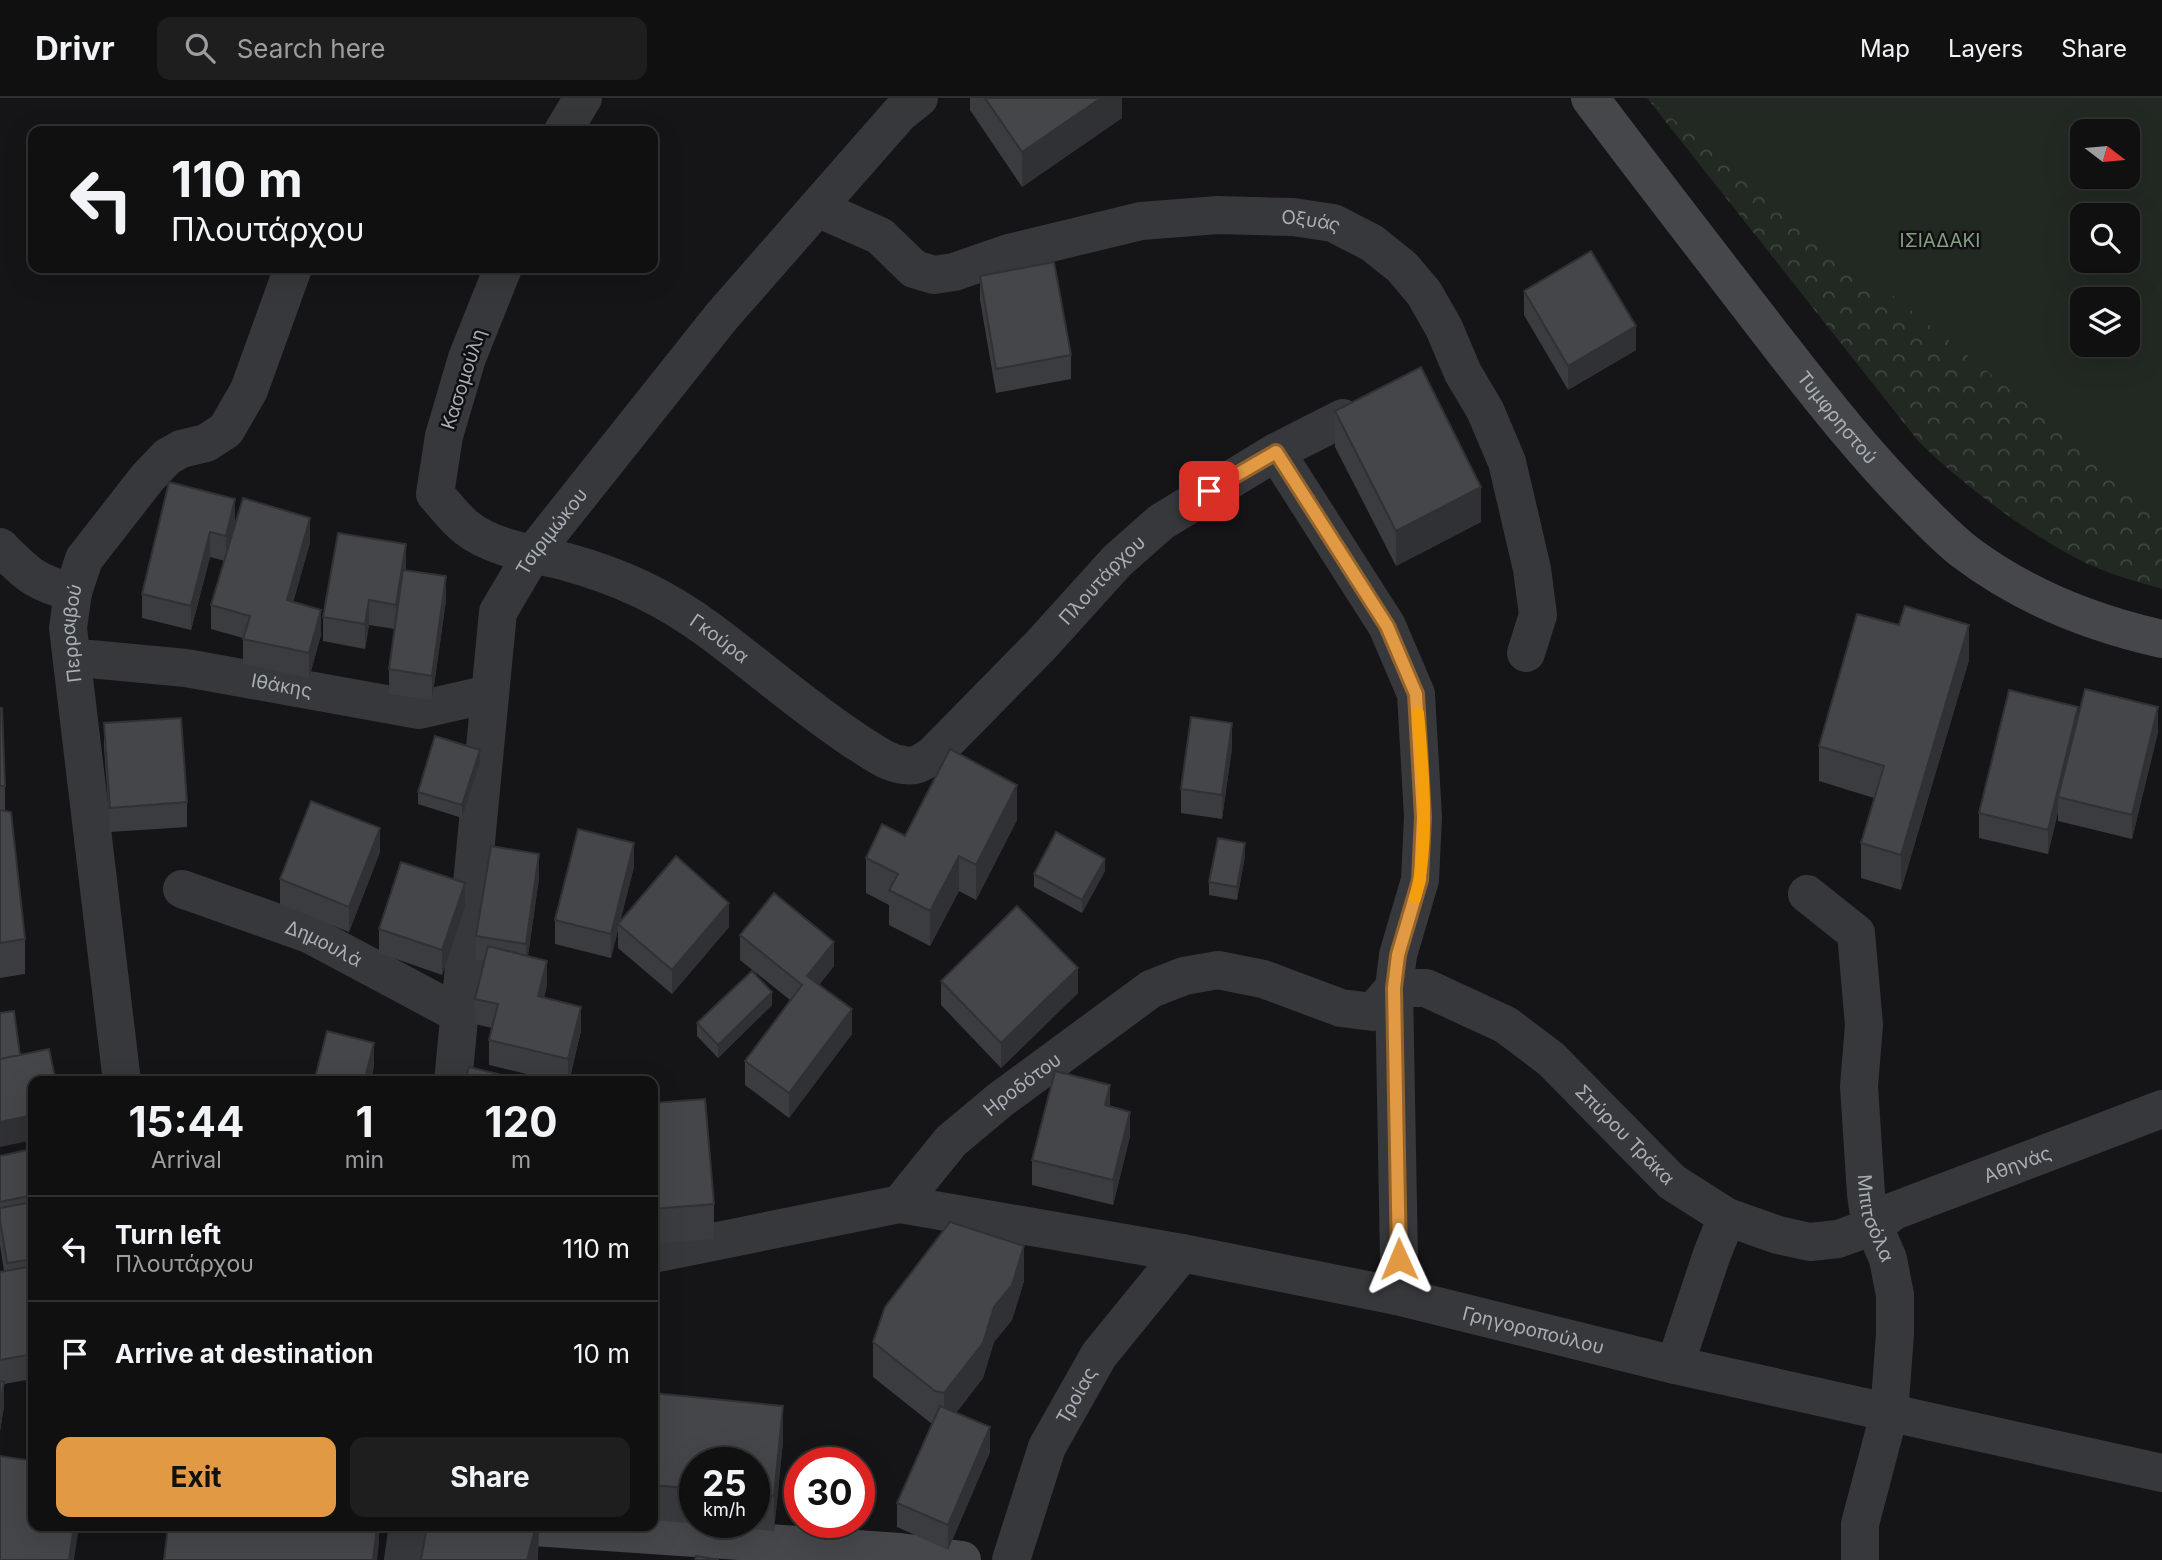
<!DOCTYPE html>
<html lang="en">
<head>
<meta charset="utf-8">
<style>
  body { margin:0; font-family:Inter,sans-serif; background:#1e1e1f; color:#f1f3f6; height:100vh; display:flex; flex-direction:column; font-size:26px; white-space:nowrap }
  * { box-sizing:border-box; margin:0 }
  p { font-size:23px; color:#9c9d9f }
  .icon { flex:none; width:38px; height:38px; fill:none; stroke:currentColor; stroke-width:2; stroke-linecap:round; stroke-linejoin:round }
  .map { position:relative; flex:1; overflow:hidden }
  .details { position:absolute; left:28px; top:978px; width:630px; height:455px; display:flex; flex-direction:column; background:#101011; border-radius:14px; box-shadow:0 7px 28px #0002,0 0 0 2px #303031 }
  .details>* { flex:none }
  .guide { position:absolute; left:28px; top:28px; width:630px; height:147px; border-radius:14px; box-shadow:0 7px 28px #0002,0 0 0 2px #303031; background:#101011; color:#f1f3f6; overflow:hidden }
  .needle { width:46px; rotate:106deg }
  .fabs { position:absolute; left:2070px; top:21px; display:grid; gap:14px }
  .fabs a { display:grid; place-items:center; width:70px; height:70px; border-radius:14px; background:#101011; box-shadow:0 7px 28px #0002,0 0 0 2px #303031; font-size:35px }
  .speed { position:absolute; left:679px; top:1349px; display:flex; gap:14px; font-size:35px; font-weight:700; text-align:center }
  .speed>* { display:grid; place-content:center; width:91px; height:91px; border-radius:50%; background:#101011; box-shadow:0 7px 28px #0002,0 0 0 2px #303031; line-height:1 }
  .speed small { font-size:18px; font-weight:400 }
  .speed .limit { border:10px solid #d22; background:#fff; color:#111 }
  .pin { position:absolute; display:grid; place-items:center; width:60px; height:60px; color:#fff; margin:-30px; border-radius:14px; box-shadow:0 4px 10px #0006 }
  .me { position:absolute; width:77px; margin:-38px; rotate:359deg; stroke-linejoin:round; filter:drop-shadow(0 0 5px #0008) }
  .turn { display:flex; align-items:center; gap:24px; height:147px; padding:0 28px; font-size:32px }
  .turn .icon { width:91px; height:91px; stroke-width:2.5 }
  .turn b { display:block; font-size:49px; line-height:60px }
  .eta { display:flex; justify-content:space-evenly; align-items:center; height:119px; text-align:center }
  .eta b { font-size:42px; font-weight:700; line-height:49px }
  .primary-button { display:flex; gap:14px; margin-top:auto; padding:14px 28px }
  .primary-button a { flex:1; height:80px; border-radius:14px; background:#e19943; color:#111; font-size:28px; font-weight:700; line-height:80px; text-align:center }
  .primary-button a+a { background:#1e1e1f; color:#f1f3f6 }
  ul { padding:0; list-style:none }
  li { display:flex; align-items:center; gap:21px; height:105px; padding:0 28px; border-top:2px solid #303031 }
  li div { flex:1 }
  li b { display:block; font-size:26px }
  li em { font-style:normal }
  header { display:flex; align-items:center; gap:42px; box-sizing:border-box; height:98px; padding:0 35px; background:#101011; border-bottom:2px solid #303031 }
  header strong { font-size:33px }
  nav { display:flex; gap:38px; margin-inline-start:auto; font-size:24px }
  .search { width:490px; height:63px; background:#1e1e1f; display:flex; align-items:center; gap:18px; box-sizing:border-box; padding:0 24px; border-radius:14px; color:#9c9d9f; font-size:26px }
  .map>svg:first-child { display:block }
  .forest { fill:url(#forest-crowns); fill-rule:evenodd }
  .park { fill:#222922; fill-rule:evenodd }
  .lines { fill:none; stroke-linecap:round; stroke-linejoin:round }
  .street { stroke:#37383b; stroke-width:38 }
  .secondary { stroke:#45474b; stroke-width:38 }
  .wall { fill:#3a3c40; fill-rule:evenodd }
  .shaded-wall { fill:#303134 }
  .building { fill:#44464a; stroke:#303134; stroke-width:2 }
  .route-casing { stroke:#92632c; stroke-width:18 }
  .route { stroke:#e19943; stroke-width:12 }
  .slow { stroke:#f59e0b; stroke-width:12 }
  .labels { text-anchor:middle; stroke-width:5; stroke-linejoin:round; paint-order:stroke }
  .street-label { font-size:19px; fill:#a8aeb6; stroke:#101012 }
  .park-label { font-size:19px; fill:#839f81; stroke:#101012 }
</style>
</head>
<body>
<header>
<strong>Drivr</strong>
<div class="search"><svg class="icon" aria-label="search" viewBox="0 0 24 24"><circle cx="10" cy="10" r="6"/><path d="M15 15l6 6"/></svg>Search here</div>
<nav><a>Map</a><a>Layers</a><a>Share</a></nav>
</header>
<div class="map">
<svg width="2162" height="1462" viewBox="0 0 2162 1462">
  <defs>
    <pattern id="forest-crowns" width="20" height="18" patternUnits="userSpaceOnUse" patternTransform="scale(1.75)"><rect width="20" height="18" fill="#222922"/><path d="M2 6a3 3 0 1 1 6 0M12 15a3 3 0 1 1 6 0" fill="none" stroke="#3f4640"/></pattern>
  </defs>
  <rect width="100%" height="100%" fill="#151517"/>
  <path class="forest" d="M1647,0H2162V491C2138,484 2113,477 2090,467C2032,439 1965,389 1919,344ZM2082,33H2128V79H2082ZM2082,117H2128V163H2082ZM2082,201H2128V247H2082Z"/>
  <path class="park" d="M1647,0H2162V414ZM2082,33H2128V79H2082ZM2082,117H2128V163H2082ZM2082,201H2128V247H2082Z"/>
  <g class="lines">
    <g class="street">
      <path d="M563,33L583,0"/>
      <path id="s1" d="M817,110L880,138L914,171L934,177L954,174L1009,155L1141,123L1218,117L1293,119L1333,125L1372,145L1402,169L1424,195L1444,230L1463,275L1485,312L1507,364L1532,471L1538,517L1526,555"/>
      <path id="s2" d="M503,170L467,260L444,338L435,396C445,407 455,421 467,430C493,451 536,456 567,464C621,479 664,499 709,532C759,569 805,610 857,644C872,653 886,665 904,667C917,669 923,664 933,657L1041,547L1117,463L1161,424L1276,354L1343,320"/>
      <path d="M1276,354L1387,528L1416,596L1423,719L1420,782L1398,857L1394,890L1399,1161L1397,1198"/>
      <path d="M0,449C27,476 35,485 73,494"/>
      <path id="s3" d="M74,564L90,561L186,570L419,612L489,596"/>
      <path id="s4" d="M182,791L309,836L459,916"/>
      <path id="s5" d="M1807,796L1856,835L1864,927L1859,988L1866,1096L1869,1117L1888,1161L1895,1197V1236L1889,1316L1860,1426V1462"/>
      <path id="s6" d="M122,984L68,530L73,494L84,461L148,379L167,359L181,351L206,345L226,332L249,292L293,170"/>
      <path id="s7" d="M453,984L498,514L531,458L722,218L900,15L919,0"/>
      <path id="s8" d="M900,1106L1182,1155L1397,1198L1675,1267L2162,1375"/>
      <path id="s9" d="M653,1156L900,1106L951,1043L1000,1002L1151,891L1184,878L1218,872L1263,881L1341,910L1373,914L1394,890H1426L1506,927L1551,961L1672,1084L1727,1119L1778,1137L1810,1144L1838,1141L1874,1128L1894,1113L2162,1011"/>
      <path d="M1675,1267L1712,1156L1727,1119"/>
      <path d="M403,1462L408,1428"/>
      <path id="s10" d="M1011,1462L1047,1349L1099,1257L1182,1155"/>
    </g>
    <g class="secondary">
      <path id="s11" d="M1590,0C1654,85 1719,169 1784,253C1826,307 1869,361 1918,410C1933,425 1948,441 1965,454C2023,498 2091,525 2162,541"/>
      <path d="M519,1428L900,1454L962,1462"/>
    </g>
  </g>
  <path class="wall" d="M970,0H1122V20L1022,89L970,12Z
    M980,178L1071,257V281L996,295L980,202Z
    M1524,193L1636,252L1568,292L1524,217Z
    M1335,313L1481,424L1396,468L1335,349Z
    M169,384L235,425L310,445L293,504L321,537L309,580L243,566V540L211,531V507L225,463L210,459L191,532L142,520V496Z
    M406,472L446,502L432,602L389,596V571L395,531L369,527L365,551L323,543V519Z
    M1969,562L1901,792L1861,780V745L1874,700L1819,683V648Z
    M0,610L5,688V712L25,841V876L0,880Z
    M2078,619L2158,634L2132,741L2058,723V714L2048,756L1979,740V715Z
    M104,625L187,704V729L110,734L104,650Z
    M1232,650L1222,721L1181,715V691Z
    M480,664L462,720L418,706V694Z
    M1017,722L976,802L959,793L930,848L889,827V807L866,795V760L905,738Z
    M380,754L349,834L280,806V781Z
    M1245,758L1237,802L1209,797V784Z
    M634,769L620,824L729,829L672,896L618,850V832L611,860L555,846V822Z
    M1105,773L1082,815L1034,789V776Z
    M539,780L528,858L547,887L544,900L581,933L569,984H560L489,967V942L492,930L475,926V901L484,863L476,862V838Z
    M465,809L442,877L379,855V831Z
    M740,837L834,868L819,887L852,936L789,1020L745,987V963L790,902L740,862Z
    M941,883L1078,895L1001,970L941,907Z
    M772,907L718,960L697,938V925Z
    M653,1005L714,1106V1141L653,1146Z
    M1110,1009L1130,1038L1113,1107L1032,1087V1062Z
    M0,1058L33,1082V1351L27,1350V1326L32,1281L4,1286V1308L0,1333V1174L4,1173L0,1147Z
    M1024,1183L1012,1222L994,1244L983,1280L956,1315L990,1354L948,1452L897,1429V1405L932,1326L873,1279V1244Z
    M653,1295L783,1343L774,1433L653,1422ZM695,1365H754V1424H695Z"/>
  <path class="shaded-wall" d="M1101,0H1122V20L1022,89V54Z
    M1636,228V252L1568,292V268Z
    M1481,389V424L1396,468V433Z
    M235,401V425L226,463V438Z
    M310,420V445L287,526V502Z
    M210,434V459L191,532V508Z
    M406,446V471L396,531V507Z
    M446,478V502L432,602V578Z
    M369,502V527L365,551V526Z
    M321,512V537L309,580V555Z
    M1969,527V562L1901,792V757Z
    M2078,609V634L2058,699V714L2048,756V732Z
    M2158,609V634L2132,741V717Z
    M1232,625V650L1222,721V697Z
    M480,652V664L462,720V707Z
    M1017,687V722L976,802V767Z
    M380,730V754L349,834V809Z
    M634,745V769L619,827L618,826V832L611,860V836Z
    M1245,745V758L1237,802V789Z
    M539,756V780L526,870V846Z
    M959,758V793L930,848V813Z
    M1105,761V773L1082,815V802Z
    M465,785V809L442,877V852Z
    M729,805V829L672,896V872Z
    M834,844V868L807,902V878Z
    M547,863V887L538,923V898Z
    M1078,870V895L1001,970V945Z
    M772,894V907L718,960V947Z
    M581,909V933L568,984V961Z
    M852,911V936L789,1020V995Z
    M374,945V969L371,984H364Z
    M1110,987V1012L1105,1007Z
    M1130,1014V1038L1113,1107V1082Z
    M33,1017V1042L0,1049V1024Z
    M1024,1148V1183L1012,1222L994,1244L983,1280L944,1330V1295L994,1209Z
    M4,1284V1308L0,1333V1308Z
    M783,1308V1343L774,1433V1398Z
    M990,1329V1354L948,1452V1427Z
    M74,1428H79L74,1462H69Z
    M377,1428H379V1446L377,1462H373Z
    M536,1428H539L538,1462H527Z"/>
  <path class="building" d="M985,0H1101L1022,54Z
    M1591,153L1636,228L1568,268L1524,193Z
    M1054,164L1071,257L996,271L980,178Z
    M1421,269L1481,389L1396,433L1335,313Z
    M169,384L235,401L226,438L210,434L191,508L142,496Z
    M243,400L310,420L287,502L321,512L309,555L243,541L250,518L211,507Z
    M338,435L406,446L396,507L369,502L365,526L323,519Z
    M403,472L446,478L432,578L389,571Z
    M1905,508L1969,527L1901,757L1861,745L1884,668L1819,648L1857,516L1899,527Z
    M2085,591L2158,609L2132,717L2058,699Z
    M2009,592L2078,609L2048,732L1979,715Z
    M0,610H2L5,688H0Z
    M1191,619L1232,625L1222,697L1181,691Z
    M181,620L187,704L110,710L104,625Z
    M435,638L480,652L462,707L418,694Z
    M950,651L1017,687L976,767L959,758L930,813L889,792L898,776L866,760L882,726L905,738Z
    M311,703L380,730L349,809L280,781Z
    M0,712L11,714L25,841L0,845Z
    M578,731L634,745L611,836L555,822Z
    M1056,734L1105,761L1082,802L1034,776Z
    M1218,740L1245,745L1237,789L1209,784Z
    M491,748L539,756L526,846L476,838Z
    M676,758L729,805L672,872L618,826Z
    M401,764L465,785L442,852L379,831Z
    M774,795L834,844L807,878L852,911L789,995L745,963L802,887L740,837Z
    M1017,808L1078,870L1001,945L941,883Z
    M488,848L547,863L538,898L581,909L568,961L489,942L498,906L475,901Z
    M752,873L772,894L718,947L697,925Z
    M14,913L20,957L0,961V915Z
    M327,933L374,945L364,984H314Z
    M49,951L56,984H33V1017L0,1024V961Z
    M469,969L530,984H465Z
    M1055,973L1110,987L1105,1007L1130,1014L1113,1082L1032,1062Z
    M705,1001L714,1106L653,1111V1005Z
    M27,1052L33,1082V1097L0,1104V1058Z
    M33,1104V1161L7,1165L0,1122V1110Z
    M950,1124L1024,1148L1012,1187L994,1209L983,1245L944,1295L935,1293L873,1244L885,1209Z
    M33,1168V1256L0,1262V1174Z
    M33,1273V1326H27Z
    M0,1283L4,1284L0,1308Z
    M653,1295L783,1308L774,1398L754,1396V1365H695V1391L653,1387Z
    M940,1308L990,1329L948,1427L897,1405Z
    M0,1358L33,1363V1428H74L69,1462H0Z
    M168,1428H377L373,1462H164Z
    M427,1428H536L527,1462H421Z
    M696,1458L719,1462H695Z"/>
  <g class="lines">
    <defs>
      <path id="route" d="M1209,393L1276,354L1387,528L1416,596L1423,719L1420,782L1398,857L1394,890L1399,1161"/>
    </defs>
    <use href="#route" class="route-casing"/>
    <use href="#route" class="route"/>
    <path class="slow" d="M1415,800C1430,749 1423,669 1418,615"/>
  </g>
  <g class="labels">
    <g class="street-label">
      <text dy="7" stroke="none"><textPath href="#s1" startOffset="522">Οξυάς</textPath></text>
      <text transform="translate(463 281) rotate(-72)" y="7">Κασομούλη</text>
      <text dy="7" stroke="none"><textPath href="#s11" startOffset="404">Τυμφρηστού</textPath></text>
      <text dy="7" stroke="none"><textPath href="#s7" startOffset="569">Τσιριμώκου</textPath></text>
      <text dy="7" stroke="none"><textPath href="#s2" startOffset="1062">Πλουτάρχου</textPath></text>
      <text dy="7" stroke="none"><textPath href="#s6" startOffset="452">Περραιβού</textPath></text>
      <text dy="7" stroke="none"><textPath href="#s2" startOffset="562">Γκούρα</textPath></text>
      <text dy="7" stroke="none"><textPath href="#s3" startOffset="210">Ιθάκης</textPath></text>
      <text dy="7" stroke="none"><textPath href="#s4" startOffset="152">Δημουλά</textPath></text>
      <text dy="7" stroke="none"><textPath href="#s9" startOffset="424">Ηροδότου</textPath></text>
      <text dy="7" stroke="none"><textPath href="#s9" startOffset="1130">Σπύρου Τράκα</textPath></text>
      <text dy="7" stroke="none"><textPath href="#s9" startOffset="1572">Αθηνάς</textPath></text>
      <text dy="7" stroke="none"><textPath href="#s5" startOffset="350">Μπιτσόλα</textPath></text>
      <text dy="7" stroke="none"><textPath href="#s8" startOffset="646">Γρηγοροπούλου</textPath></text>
      <text dy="7" stroke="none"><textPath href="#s10" startOffset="178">Τροίας</textPath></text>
    </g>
    <g class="park-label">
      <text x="1940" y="149">ΙΣΙΑΔΑΚΙ</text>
    </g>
  </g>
</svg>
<div class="fabs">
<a><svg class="needle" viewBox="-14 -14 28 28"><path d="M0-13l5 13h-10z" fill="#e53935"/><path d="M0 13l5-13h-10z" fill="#9c9d9f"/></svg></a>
<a><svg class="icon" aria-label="search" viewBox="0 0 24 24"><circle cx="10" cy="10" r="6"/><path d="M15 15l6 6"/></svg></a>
<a><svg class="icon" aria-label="layers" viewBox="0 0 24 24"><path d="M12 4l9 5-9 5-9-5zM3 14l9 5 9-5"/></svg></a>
</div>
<div class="speed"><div>25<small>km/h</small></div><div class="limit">30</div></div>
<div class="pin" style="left:1209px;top:393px;background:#d93025"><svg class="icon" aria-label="arrive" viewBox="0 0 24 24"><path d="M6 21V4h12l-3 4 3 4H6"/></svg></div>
<svg class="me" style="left:1399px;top:1161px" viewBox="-20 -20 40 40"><path d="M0-17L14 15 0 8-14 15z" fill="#e19943" stroke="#fff" stroke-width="4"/></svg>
<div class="guide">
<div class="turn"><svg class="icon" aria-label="left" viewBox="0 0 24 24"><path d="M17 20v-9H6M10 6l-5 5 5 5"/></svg><div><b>110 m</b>Πλουτάρχου</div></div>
</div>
<section class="details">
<div class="eta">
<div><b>15:44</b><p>Arrival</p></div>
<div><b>1</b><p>min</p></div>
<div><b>120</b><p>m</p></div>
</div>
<ul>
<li><svg class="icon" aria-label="left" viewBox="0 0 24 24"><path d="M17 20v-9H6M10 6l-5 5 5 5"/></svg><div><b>Turn left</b><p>Πλουτάρχου</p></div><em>110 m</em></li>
<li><svg class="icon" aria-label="arrive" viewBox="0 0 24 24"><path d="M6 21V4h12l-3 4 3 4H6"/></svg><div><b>Arrive at destination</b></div><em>10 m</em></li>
</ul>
<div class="primary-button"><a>Exit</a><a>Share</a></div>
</section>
</div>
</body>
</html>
